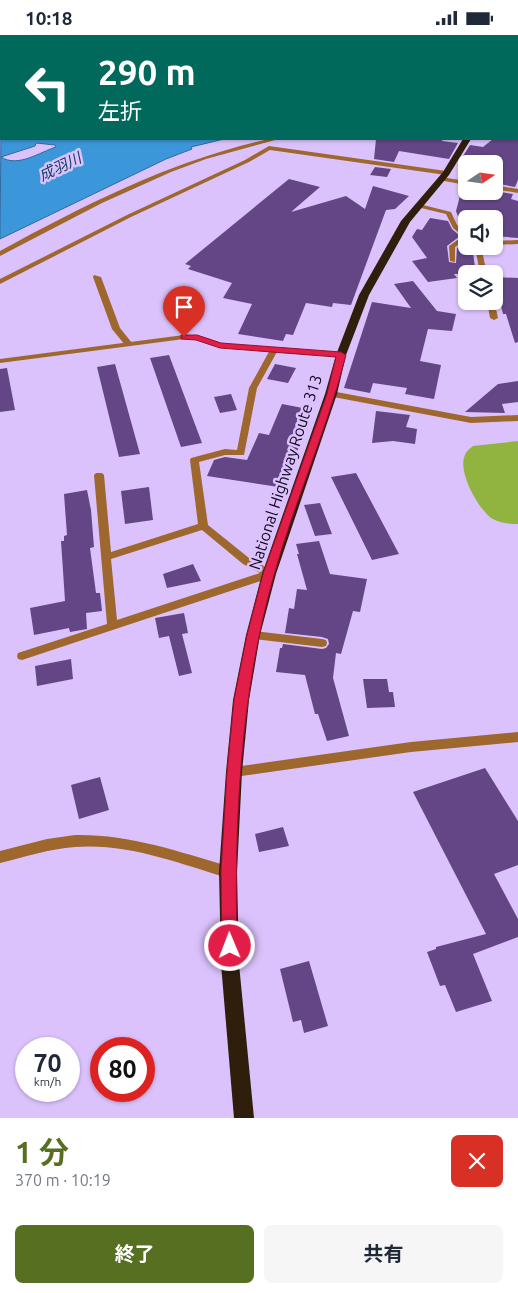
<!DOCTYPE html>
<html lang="ja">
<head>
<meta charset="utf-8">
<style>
  body { margin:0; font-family:Ubuntu,"Noto Sans JP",sans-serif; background:#f6f6f7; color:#1f2937; height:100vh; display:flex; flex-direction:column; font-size:19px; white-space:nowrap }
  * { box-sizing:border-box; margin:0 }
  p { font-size:16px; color:#747a83 }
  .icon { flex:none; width:28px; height:28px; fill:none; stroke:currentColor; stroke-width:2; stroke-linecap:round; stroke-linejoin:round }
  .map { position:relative; height:1083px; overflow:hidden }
  .details { display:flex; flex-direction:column; background:#fff; flex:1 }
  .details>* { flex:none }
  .top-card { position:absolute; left:0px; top:0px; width:519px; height:105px; box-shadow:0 1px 4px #0004; background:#00695c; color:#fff; overflow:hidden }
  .needle { width:32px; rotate:77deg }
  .fabs { position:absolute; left:458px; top:120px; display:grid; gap:10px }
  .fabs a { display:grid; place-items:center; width:45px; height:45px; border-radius:8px; background:#fff; box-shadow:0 1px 4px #0004; font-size:25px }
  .speed { position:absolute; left:15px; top:1002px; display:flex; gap:10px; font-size:25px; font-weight:700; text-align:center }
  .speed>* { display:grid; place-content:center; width:65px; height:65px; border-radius:50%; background:#fff; box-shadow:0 1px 4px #0004; line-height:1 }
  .speed small { font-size:12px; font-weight:400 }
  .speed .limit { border:8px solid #d22; background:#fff; color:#111 }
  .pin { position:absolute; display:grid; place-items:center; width:42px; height:42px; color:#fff; margin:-51px -21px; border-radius:50% 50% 50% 0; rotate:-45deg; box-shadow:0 0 5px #0007 }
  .pin .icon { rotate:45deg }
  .me { position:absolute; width:55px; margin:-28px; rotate:359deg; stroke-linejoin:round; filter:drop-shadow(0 0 4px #0008) }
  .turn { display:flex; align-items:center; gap:18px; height:105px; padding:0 15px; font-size:22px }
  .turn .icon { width:65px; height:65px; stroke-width:2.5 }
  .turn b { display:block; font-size:35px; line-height:42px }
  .round { display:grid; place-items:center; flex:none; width:52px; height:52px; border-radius:8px; background:#f6f6f7 }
  .overview { display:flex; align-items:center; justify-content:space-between; height:85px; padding:0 15px }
  h1 { font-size:30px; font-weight:700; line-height:38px; color:#576f20 }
  .primary-button { display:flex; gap:10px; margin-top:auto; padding:10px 15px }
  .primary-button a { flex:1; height:58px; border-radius:8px; background:#576f20; color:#fff; font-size:20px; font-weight:700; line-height:58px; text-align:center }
  .primary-button a+a { background:#f6f6f7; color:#1f2937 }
  .status { display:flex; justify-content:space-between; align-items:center; height:35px; padding:0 25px; background:#fff; direction:ltr }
  .status svg { height:14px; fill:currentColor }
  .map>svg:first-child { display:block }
  .green { fill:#91b440 }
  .water { fill:#3b97da; stroke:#2e6ba1; fill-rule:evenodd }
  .building { fill:#644686 }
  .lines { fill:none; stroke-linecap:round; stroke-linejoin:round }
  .minor { fill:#9e672d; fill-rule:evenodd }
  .tertiary { fill:#9e672d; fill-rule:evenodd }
  .trunk { fill:#301e0d; fill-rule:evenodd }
  .route { fill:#e11d48; stroke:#92132f }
  .labels { text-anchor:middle; stroke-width:5; stroke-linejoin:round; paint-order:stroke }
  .far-water-label { font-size:15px; font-style:italic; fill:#114164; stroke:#dbc2fc }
  .street-label { font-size:16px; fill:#11051d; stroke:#dbc2fc }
</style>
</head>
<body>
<div class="status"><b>10:18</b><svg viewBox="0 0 49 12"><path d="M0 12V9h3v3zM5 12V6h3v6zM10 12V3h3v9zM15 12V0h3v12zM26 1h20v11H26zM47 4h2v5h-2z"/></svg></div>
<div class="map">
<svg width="518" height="1083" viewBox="0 0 518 1083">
  <rect width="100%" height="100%" fill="#dbc2fc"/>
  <path class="green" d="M518,406V489C509,489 499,488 491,483C478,473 457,436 465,420C466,416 471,413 473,411Z"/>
  <path class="water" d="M1,91V104H224L191,112L192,114L166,124L0,204ZM36,108L55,110L56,112C40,117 18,133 1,122L35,111Z"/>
  <path class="building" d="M376,104H443L442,106L458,108L449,124L399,116L394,127L374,124Z
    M493,104H518V145L515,152L494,148V129H458L470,110L483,112Z
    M375,132L391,134L387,142L370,140Z
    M289,144L320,152L291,177L346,161L365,174L373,151L409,161L395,174L386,175L351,270L333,268L332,272L306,268L293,300L286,299L283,306L238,299L252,269L223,263L232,248L188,234L191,231L185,229Z
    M494,156L513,159L511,164L518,166V203L494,201V184H459L456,176L461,157L494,161Z
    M430,183L448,186L452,194L460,201L447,211L449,227L456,228L457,213L466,207V211H472L476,239H454L457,243L428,247L412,226L427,223L412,202L417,194L422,195Z
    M494,242L518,243V307L515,308L506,279H503Z
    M413,246L437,276L456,279L452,296L428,294L420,326L441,330L434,364L405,359L407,353L373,348L370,358L344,353L372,267L411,273L394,249Z
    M169,320L202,408L181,412L150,323Z
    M115,329L140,419L119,422L97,332Z
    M275,329L296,333L288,348L267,344Z
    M7,333L15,375L0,377V334Z
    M518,346V367L502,369L505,378L465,377L498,349Z
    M231,359L237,375L220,378L214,362Z
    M282,369L308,374L306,379H308L298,404L301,405L285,453L207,441L214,425L225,422L247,425L259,398L269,400Z
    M376,376L410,380L406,392L417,394L415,409L393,406L372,408Z
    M356,438L399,519L372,525L331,442Z
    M149,452L153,485L125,489L121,456Z
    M87,455L91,475L94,512L90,513L96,558H100L102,576L86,578L87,594L70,597L69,593L34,600L30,573L65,566L61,506H64V501L67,500L64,459Z
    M320,468L332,499L315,501L304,470Z
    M319,506L330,539L367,544L360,577L353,576L341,619L336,618L333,643L349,701L327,706L318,679H315L305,640L276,637L280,613H282L283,609L322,614L326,613L329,609L328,604L322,602L285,598L289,573L294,574L297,554L307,555L297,519H299L296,509Z
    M193,529L201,546L167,553L163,539Z
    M184,578L188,598L182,599L192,638L179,641L169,601L159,603L155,583Z
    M71,624L73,644L37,651L35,631Z
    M363,644H387L389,657H393L395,672L367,673Z
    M485,733L518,786V830L494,839L518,884V902L473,919L492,966L456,977L445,950L440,951L427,917L436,914V912L486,899L413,757Z
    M100,742L109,775L79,784L71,750Z
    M283,792L289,811L259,817L255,799Z
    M309,926L328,991L304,998L301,985L293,987L280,934Z"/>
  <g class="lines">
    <path class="minor" d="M184,0H202V1H185Z
      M1,25V30L0,31V26Z
      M0,35L1,36V39H0Z
      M1,69V73L0,74V70Z
      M269,104H279L206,124L171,137L102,168L0,221V216C86,169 173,125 269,104Z
      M269,111L446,136L449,138L446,140L270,115L249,127L131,182L0,249V244L127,180L245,125Z
      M419,169L451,177L457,190L466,197V205L455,212V227L450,226L449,211L463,201L453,193L446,179L417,172V170Z
      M518,205V209L494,210V206Z
      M475,211H481L487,239H480Z
      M94,240L101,242L120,293L132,308L131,310H125L112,294L93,242Z
      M494,265L498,283L494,285L490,283L487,266H494Z
      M271,313H277L278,315L257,353L244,420H225L199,427L208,490L249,523L273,536L274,539L273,542L22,625L18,624L17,621L18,618L107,589L94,440L96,438H102L104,440L111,517L198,489L190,425L191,423L225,414L237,415L249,353ZM202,495L243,529L260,538L117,585L111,524Z
      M331,356L471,382L518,380V386L471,388L328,361V357Z
      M253,596L322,604L326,605L327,608L326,611L322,612L253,604L249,603L248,600L249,597Z
      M518,697V707L411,717L234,742L230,741L228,737L230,733L234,732L411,707Z
      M75,800C128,799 177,816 228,831L233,833L234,837L233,841L228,843C178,828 128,808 75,812C49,814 25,822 0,828V816L47,804Z"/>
    <path class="tertiary" d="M441,142L466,146V150L439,145V143Z
      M494,150L518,154V158L494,154Z
      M184,300H197L221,308L341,318L345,320L341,322L220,312L196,304H184L0,328V324Z"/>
    <path class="trunk" d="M471,0H477V1H471Z
      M463,104H471L449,140L410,187L369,260L346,320L337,359L276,539L260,600L249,665L242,737L237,837L239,929L254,1083H234L221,929L219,837L226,737L233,665L246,600L262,539L325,359L336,320L359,260L401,186L443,137Z"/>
  </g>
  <path class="route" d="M181,300H197L221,308L341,317L346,320C327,395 295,465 274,540C240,660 234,786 237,911L235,916L230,919L224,916L222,911L221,837L227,737L234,665L247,600L263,539L327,359L336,322L220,313L196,305L181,304Z"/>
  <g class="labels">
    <g class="far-water-label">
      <text transform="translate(60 132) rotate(-26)" y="5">成羽川</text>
    </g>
    <g class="street-label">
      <text transform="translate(285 437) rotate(-72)" y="6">National Highway Route 313</text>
    </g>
  </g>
</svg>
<div class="fabs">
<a><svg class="needle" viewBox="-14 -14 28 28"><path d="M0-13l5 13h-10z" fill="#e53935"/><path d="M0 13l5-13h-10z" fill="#747a83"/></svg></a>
<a><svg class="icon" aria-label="sound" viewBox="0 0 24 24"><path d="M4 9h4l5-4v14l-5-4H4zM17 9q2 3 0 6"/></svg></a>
<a><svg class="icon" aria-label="layers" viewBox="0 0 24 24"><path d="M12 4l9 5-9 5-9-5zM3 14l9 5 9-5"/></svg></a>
</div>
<div class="speed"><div>70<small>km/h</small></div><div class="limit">80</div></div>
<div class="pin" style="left:184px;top:302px;background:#d93025"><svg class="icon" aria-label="arrive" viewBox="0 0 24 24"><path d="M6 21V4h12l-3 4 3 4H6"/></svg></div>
<svg class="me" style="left:230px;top:911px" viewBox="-20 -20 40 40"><circle r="17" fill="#e11d48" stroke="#fff" stroke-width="3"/><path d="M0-11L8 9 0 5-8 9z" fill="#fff"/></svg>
<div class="top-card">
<div class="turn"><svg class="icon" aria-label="left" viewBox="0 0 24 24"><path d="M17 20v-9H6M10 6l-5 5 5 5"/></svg><div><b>290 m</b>左折</div></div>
</div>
</div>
<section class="details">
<div class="overview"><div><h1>1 分</h1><p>370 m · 10:19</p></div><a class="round" style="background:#d93025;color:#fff"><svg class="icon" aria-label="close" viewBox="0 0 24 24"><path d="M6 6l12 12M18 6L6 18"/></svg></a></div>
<div class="primary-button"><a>終了</a><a>共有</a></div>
</section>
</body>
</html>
